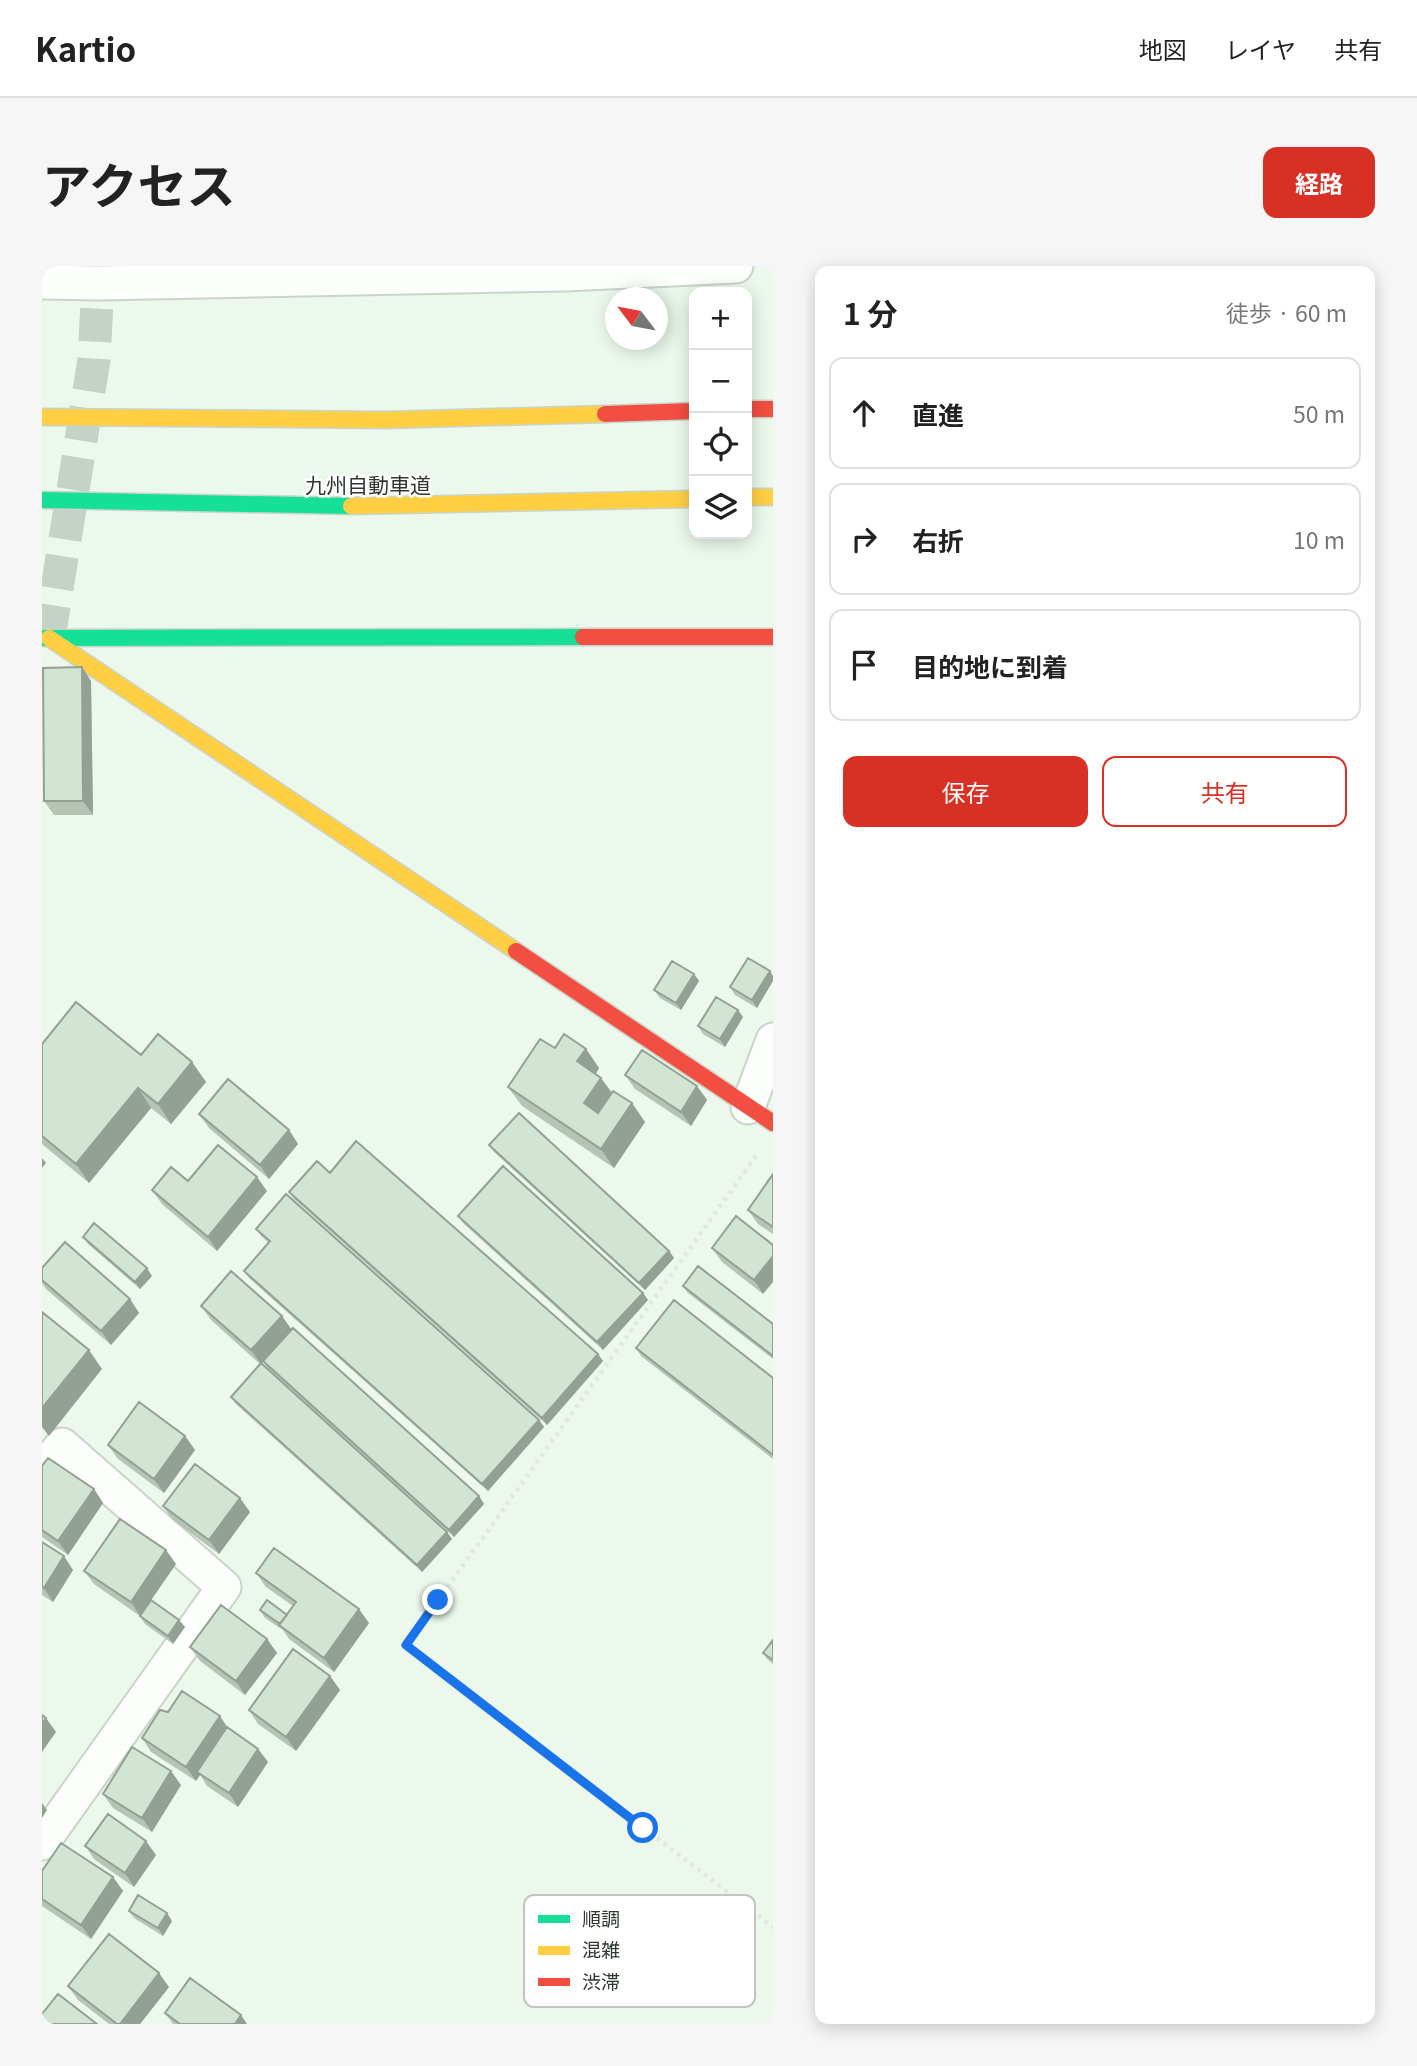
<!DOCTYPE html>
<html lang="ja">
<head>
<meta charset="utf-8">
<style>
	:root { --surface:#fff; --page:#f6f6f6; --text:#222; --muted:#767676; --line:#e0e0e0; --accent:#d93025 }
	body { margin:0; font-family:Georgia,"Noto Sans JP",serif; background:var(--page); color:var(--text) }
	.controls { position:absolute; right:21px; top:21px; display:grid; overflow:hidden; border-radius:14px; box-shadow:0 4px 18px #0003 }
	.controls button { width:63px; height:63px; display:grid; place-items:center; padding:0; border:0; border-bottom:2px solid var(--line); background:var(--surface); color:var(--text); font:35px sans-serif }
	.compass { position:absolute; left:563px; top:21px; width:63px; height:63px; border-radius:50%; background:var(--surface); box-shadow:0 4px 18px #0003; rotate:302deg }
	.stop { position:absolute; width:21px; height:21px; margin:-16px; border:5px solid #1a73e8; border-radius:50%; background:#fff }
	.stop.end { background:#1a73e8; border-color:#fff; box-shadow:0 2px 7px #0008 }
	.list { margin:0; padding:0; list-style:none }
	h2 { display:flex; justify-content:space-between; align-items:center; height:91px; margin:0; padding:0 28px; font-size:30px }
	h2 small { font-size:23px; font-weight:400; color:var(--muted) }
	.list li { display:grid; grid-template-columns:46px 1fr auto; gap:21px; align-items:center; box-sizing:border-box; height:112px; margin:0 14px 14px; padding:0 14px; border:2px solid var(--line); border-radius:14px }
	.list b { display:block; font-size:26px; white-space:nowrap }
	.list em { font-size:23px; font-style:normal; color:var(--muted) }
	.actions { display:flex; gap:14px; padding:21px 28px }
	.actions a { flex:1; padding:16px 0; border:2px solid var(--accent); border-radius:14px; text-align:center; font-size:24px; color:var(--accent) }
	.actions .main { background:var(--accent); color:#fff }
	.icon { flex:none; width:38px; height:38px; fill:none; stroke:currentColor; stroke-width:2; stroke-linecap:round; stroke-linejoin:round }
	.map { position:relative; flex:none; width:731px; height:1758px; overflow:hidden; border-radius:14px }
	header { display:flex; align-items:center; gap:42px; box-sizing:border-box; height:98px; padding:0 35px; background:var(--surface); border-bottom:2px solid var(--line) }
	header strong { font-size:33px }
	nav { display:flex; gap:38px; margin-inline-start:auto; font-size:24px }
	.intro { display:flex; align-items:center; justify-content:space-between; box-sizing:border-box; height:168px; padding:0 42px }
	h1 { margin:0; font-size:49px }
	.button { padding:18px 32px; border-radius:14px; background:var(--accent); color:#fff; font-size:24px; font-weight:700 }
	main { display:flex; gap:42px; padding:0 42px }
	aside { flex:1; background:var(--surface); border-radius:14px; box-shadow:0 4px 18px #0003 }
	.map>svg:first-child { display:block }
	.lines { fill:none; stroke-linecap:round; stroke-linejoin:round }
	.street-tunnel { stroke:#c5d2c6; stroke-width:33; stroke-dasharray:33 17; stroke-linecap:butt }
	.street-casing { stroke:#cad4ca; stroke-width:37 }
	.fast-casing { stroke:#cad4ca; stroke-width:19 }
	.slow-casing { stroke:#cad4ca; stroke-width:19 }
	.jam-casing { stroke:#cad4ca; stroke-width:19 }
	.path { stroke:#e2e7e2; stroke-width:4.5; stroke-dasharray:3.5 5; stroke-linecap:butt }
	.street { stroke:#fcfefc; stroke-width:33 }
	.fast { stroke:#16e098; stroke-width:16 }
	.slow { stroke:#ffcf43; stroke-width:16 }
	.jam { stroke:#f24e42; stroke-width:16 }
	.wall { fill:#b5c4b5 }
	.shaded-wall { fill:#93a094 }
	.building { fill:#d2e4d3; stroke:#93a094; stroke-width:2 }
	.route { stroke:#1a73e8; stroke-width:9 }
	.labels { text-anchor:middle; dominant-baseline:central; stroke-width:5; stroke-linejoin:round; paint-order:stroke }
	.street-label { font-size:21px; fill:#2f3930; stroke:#fff }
	.key { fill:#fff; stroke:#c1c4c1; stroke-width:2 }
	.key-label { font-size:19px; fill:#2f3930 }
</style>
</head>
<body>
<header>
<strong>Kartio</strong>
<nav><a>地図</a><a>レイヤ</a><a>共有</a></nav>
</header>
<div class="intro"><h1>アクセス</h1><a class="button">経路</a></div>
<main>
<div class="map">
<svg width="731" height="1758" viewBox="0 0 731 1758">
	<rect width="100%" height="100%" fill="#ebf8eb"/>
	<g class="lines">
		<path class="street-tunnel" d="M7,372L52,94L56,17"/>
		<g class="street-casing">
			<path id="street" d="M0,16L56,17L524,8L694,0
				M706,841L731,774
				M0,1205L20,1179L182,1321L0,1577"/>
		</g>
		<g class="fast-casing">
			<path id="fast" d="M0,234L309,240
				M2,372L541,371"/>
		</g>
		<g class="slow-casing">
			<path id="slow" d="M0,151L345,154L563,148
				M705,231H731
				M309,240L652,233
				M7,372L474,685"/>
		</g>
		<g class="jam-casing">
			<path id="jam" d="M705,143H731
				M563,148L652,145
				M541,371H731
				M474,685L731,857"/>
		</g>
		<path class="path" d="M714,890L364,1379L731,1661"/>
		<use href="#street" class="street"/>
		<use href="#fast" class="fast"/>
		<use href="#slow" class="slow"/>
		<use href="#jam" class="jam"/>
	</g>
	<path class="wall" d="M40,401L49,415L51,549H12L2,535Z
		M652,708L657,715L639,744L618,732L612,724Z
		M731,710L715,742L693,729L688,721Z
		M701,751L683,781L661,768L656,760Z
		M0,778L150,796L164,816L129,858L109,842L47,917L0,878Z
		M513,782L544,783L557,802L554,808L570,827L603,856L572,902L480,840L466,821Z
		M583,809L655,820L665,834L649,860L593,823Z
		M157,848L247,864L256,878L227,913L167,862Z
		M447,879L627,985L632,992L603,1024L452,886Z
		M288,907L556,1088L561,1095L505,1159L252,933L247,926Z
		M731,908V968L716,958L706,944Z
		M146,915L225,925L175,985L120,938L110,924Z
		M416,950L601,1027L606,1034L561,1084L421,957Z
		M214,963L497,1154L502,1161L446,1225L207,1012L202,1005L227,977L219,970Z
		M41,971L110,1010L98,1023L46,978Z
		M731,979L721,1028L680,996L670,982Z
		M0,1002L88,1033L97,1047L69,1079L4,1023L0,1017Z
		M641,1020L731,1058V1093L646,1027Z
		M159,1040L249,1064L437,1230L442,1238L412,1271L226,1102L221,1096L220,1097L405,1266L410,1273L380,1306L194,1138L189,1131L218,1098L169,1054Z
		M594,1082L731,1112V1193L599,1090Z
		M143,1170L153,1184L122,1227L76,1193L66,1179Z
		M0,1200L52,1223L61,1237L26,1289L0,1271Z
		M121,1240L208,1246L177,1288L131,1254Z
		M0,1276L31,1304L11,1336L0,1329Z
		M134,1298L105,1340L143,1361L131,1378L103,1358L98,1350L52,1318L42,1305Z
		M214,1307L327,1357L292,1406L247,1373L241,1364L223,1352L218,1344L245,1349L251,1340L224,1321Z
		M225,1373L235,1387L203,1429L158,1395L148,1381Z
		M731,1374V1398L726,1394L721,1387Z
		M288,1410L298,1424L254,1485L216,1458L207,1444Z
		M186,1462L216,1483L226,1496L196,1541L165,1520L158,1509L154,1515L109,1486L100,1472Z
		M139,1519L110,1566L71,1542L61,1528Z
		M43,1580L114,1589L92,1621L53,1594Z
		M0,1605L71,1611L81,1625L49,1673L0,1640Z
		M87,1645L130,1655L121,1670L92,1652Z
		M26,1720L127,1721L98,1758H67L36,1734Z
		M123,1747L205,1758H131Z"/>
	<path class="shaded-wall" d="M40,401L49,415L51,549L41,535Z
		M728,705L731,710V715L715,742L710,734Z
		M652,708L657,715L639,744L634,737Z
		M696,744L701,751L683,781L678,773Z
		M544,783L557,802L549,815L535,795Z
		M150,796L164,816L129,858L116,838Z
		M559,812L573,831L555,857L542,837Z
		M655,820L665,834L649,860L639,846Z
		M96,822L109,842L47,917L34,898Z
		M590,837L603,856L572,902L559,883Z
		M247,864L256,878L227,913L218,899Z
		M0,892L4,897L0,902Z
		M215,911L225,925L175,985L166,971Z
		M627,985L632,992L603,1024L597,1017Z
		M731,990V1016L721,1028L712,1014Z
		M105,1002L110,1010L98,1023L93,1016Z
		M601,1027L606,1034L561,1084L555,1076Z
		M88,1033L97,1047L69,1079L59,1065Z
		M240,1050L250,1064L219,1098L209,1084Z
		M47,1084L60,1103L7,1170L0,1161V1142Z
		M556,1088L561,1095L505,1159L500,1152Z
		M497,1154L502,1161L446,1225L440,1218Z
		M143,1170L153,1184L122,1227L112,1213Z
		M52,1223L61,1237L26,1289L16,1275Z
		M437,1230L442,1238L412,1271L407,1264Z
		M198,1232L208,1246L177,1288L167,1274Z
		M405,1266L410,1273L380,1306L375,1299Z
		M124,1284L134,1298L98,1350L89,1336Z
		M22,1290L31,1304L11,1336L2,1322Z
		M317,1343L327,1357L292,1406L282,1392Z
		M137,1354L143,1361L131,1378L126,1370Z
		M225,1373L235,1387L203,1429L194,1415Z
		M288,1410L298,1424L254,1485L244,1471Z
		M178,1450L187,1464L155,1506L158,1509L154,1515L144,1501Z
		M4,1452L14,1466L0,1486V1458Z
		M216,1483L226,1496L196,1541L187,1527Z
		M129,1505L139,1519L110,1566L100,1552Z
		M0,1537L5,1544L0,1552Z
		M104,1575L114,1589L92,1621L83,1607Z
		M71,1611L81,1625L49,1673L39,1659Z
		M125,1647L130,1655L121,1670L116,1662Z
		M117,1707L127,1721L98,1758H78Z
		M199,1749L205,1758H193Z"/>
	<path class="building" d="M40,401L41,535H2L1,402Z
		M706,692L728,705L710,734L688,721Z
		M630,695L652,708L634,737L612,724Z
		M674,731L696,744L678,773L656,760Z
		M34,736L99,789L116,768L150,796L116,838L96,822L34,898L0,870V778Z
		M522,768L544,783L535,795L559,812L542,837L556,847L571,825L590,837L559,883L466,821L498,773L513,782Z
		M600,784L655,820L639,846L583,809Z
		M186,813L247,864L218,899L157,848Z
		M477,847L627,985L597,1017L447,879Z
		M314,875L556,1088L500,1152L247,926L275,895L288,907Z
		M176,879L215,911L166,971L110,924L129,901L146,915Z
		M461,900L601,1027L555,1076L416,950Z
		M731,908V961L706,944Z
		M244,928L497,1154L440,1218L202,1005L228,975L214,963Z
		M694,950L731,979V990L712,1014L670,982Z
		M52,957L105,1002L93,1016L41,971Z
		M23,976L88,1033L59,1065L0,1014V1002Z
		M656,1000L731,1058V1090L641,1020Z
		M189,1005L240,1050L209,1084L159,1040Z
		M632,1034L731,1112V1189L594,1082Z
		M0,1046L47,1084L0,1142Z
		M251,1062L437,1230L407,1264L221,1095Z
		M219,1097L405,1266L375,1299L189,1131Z
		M97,1136L143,1170L112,1213L66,1179Z
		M6,1192L52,1223L16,1275L0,1264V1200Z
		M153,1198L198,1232L167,1274L121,1240Z
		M78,1253L124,1284L89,1336L42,1305Z
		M0,1276L22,1290L2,1322L0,1321Z
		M232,1282L317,1343L282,1392L237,1359L254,1336L214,1307Z
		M109,1334L137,1354L126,1370L98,1350Z
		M225,1334L245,1349L238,1358L218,1344Z
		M179,1339L225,1373L194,1415L148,1381Z
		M731,1374V1394L721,1387Z
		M251,1383L288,1410L244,1471L207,1444Z
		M140,1425L178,1450L144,1501L100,1472L118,1444L126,1446Z
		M0,1449L4,1452L0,1458Z
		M185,1461L216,1483L187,1527L155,1506Z
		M90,1481L129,1505L100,1552L61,1528Z
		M66,1548L104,1575L83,1607L43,1580Z
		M19,1577L71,1611L39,1659L0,1633V1605Z
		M96,1629L125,1647L116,1662L87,1645Z
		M67,1668L117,1707L78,1758H75L26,1720Z
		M148,1712L199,1749L193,1758H138L123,1747Z
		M16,1728L55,1758H0V1748Z"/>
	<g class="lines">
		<path class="route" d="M396,1334L364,1379L601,1562"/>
	</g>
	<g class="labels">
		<g class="street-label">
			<text x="326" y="218">九州自動車道</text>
		</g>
	</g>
	<rect x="482" y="1629" width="231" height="112" rx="10" class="key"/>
	<rect x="496" y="1649" width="32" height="8" fill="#16e098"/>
	<rect x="496" y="1680" width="32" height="9" fill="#ffcf43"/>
	<rect x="496" y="1712" width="32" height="8" fill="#f24e42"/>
	<g class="key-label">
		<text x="540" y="1660">順調</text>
		<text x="540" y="1691">混雑</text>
		<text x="540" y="1723">渋滞</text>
	</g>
</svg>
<div class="controls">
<button>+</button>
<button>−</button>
<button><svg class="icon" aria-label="locate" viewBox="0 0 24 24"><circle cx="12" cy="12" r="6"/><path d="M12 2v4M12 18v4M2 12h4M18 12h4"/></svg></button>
<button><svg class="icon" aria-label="layers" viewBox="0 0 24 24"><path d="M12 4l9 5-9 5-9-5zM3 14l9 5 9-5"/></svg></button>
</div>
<svg class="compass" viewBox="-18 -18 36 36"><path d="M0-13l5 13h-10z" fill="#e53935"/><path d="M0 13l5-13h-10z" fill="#767676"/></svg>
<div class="stop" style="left:601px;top:1562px"></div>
<div class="stop end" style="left:396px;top:1334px"></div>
</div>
<aside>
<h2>1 分<small>徒歩 · 60 m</small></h2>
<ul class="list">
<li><svg class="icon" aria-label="ahead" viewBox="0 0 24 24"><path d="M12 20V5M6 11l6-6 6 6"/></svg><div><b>直進</b></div><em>50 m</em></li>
<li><svg class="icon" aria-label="right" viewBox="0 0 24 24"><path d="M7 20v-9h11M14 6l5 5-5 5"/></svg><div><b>右折</b></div><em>10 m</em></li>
<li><svg class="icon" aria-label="arrive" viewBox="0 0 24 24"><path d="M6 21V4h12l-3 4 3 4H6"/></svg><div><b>目的地に到着</b></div></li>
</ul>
<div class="actions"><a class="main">保存</a><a>共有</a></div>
</aside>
</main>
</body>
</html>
